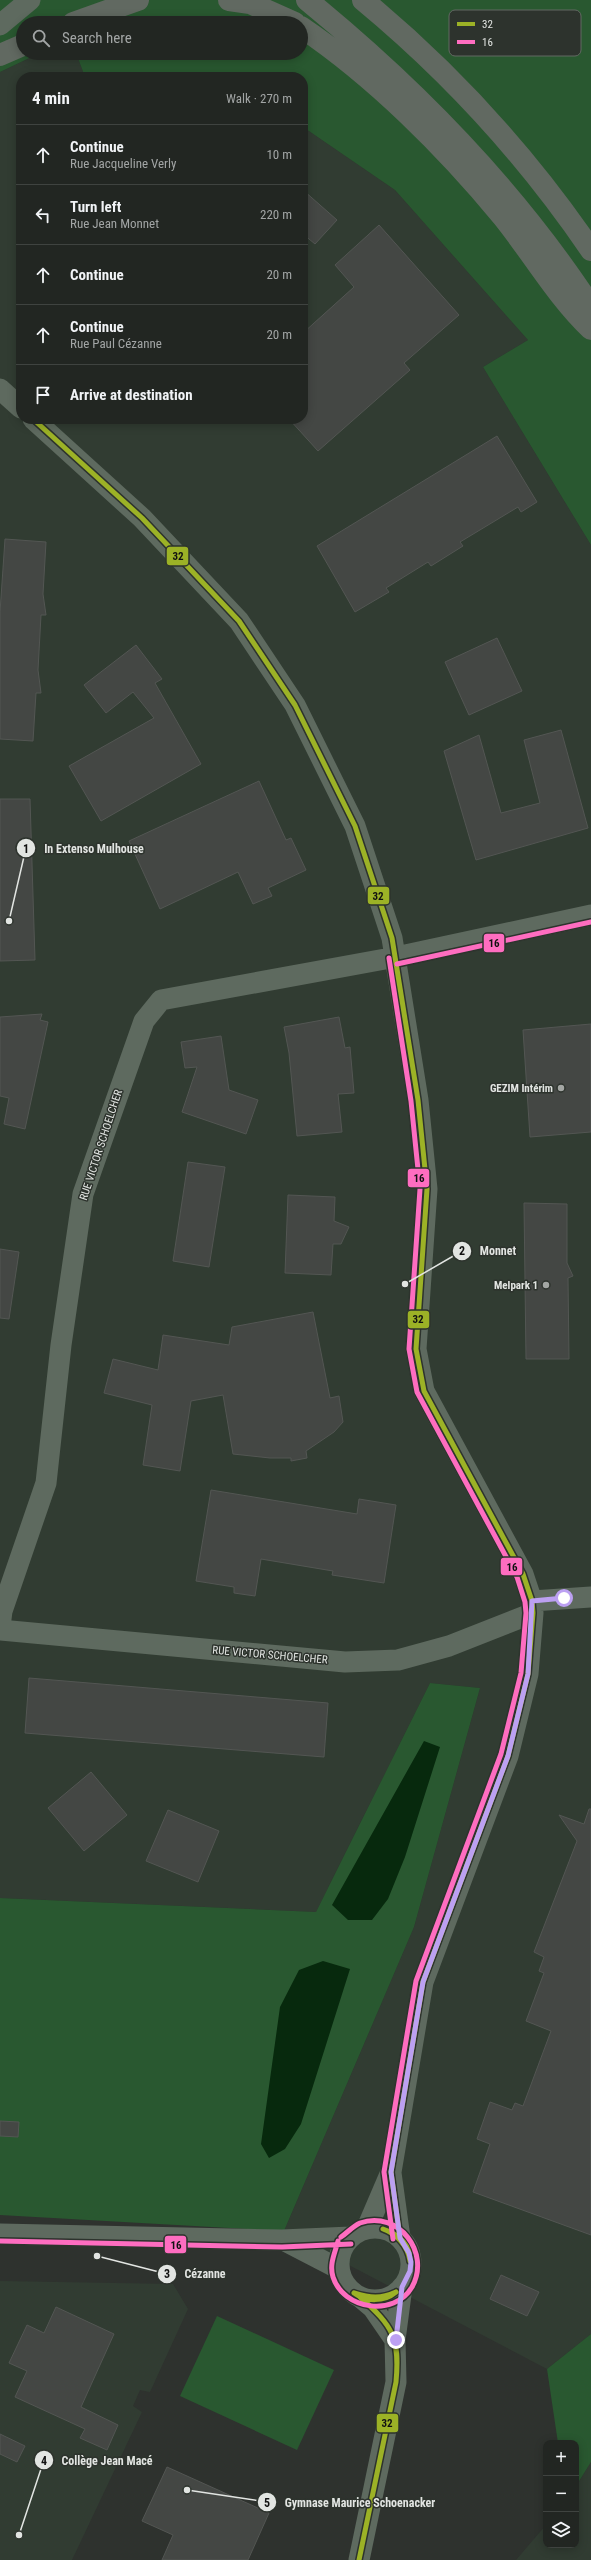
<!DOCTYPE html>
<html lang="en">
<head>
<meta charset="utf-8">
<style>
	:root { --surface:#222622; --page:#2e322f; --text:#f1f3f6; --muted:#a2a5a5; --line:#3f4340 }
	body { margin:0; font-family:"Roboto Condensed",sans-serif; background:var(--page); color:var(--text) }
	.controls { position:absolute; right:12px; bottom:12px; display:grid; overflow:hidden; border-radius:8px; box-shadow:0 2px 10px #0003 }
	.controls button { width:36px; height:36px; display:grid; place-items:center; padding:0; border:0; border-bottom:1px solid var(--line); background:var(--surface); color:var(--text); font:20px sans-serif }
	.stop { position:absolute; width:12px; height:12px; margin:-9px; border:3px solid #bca0f2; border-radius:50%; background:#fff }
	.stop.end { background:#bca0f2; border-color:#fff; box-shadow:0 1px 4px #0008 }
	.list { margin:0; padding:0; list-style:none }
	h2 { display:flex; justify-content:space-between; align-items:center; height:52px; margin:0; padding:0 16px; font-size:17px }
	h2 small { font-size:13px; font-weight:400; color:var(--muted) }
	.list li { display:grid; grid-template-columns:26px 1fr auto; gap:12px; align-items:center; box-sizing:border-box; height:60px; padding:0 16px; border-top:1px solid var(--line) }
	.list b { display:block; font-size:15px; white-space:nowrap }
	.list p { margin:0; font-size:13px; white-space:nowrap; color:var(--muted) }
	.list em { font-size:13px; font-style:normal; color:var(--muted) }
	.icon { flex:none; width:22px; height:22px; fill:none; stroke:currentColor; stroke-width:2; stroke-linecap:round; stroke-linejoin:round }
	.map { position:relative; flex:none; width:591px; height:2560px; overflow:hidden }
	.search { position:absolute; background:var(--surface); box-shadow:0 2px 10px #0003; left:16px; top:16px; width:292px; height:44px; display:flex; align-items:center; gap:10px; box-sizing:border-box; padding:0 14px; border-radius:22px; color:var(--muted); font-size:15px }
	.panel { position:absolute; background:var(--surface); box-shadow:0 2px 10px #0003; left:16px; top:72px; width:292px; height:352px; border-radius:16px }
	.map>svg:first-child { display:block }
	.built { fill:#313c32 }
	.green { fill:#295830 }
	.water { fill:#07290d }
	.building { fill:#444744; stroke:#535653 }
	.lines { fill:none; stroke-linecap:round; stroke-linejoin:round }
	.minor { stroke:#5e6a5f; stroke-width:21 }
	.highway { stroke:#616961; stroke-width:22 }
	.bus-1-casing { stroke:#2d332d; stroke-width:8 }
	.bus-2-casing { stroke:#2d332d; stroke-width:8 }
	.bus-1 { stroke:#9cb226; stroke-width:5 }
	.bus-2 { stroke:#fe6dc0; stroke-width:5 }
	.route { stroke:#bca0f2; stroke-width:5 }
	.poi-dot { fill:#a3a6a3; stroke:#2d332d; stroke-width:1.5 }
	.labels { text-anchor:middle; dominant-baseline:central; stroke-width:3; stroke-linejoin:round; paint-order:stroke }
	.poi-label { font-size:11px; font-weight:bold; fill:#e2e5e2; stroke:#2d332d; text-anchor:end }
	.street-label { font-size:11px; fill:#e2e5e2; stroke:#2d332d }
	.key { fill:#2d332d; stroke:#636863; stroke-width:1 }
	.key-label { font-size:11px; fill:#e2e5e2 }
	.leader { fill:none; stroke:#e2e5e2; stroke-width:1.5 }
	.callout-dot { fill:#e2e5e2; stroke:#2d332d; stroke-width:1.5 }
	.mark-label { font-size:12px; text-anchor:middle; font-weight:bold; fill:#111 }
	.callout-label { font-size:12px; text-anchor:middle; font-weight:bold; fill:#e2e5e2; stroke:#2d332d; stroke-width:3; stroke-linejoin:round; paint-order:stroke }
	.line-badge { stroke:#2d332d; stroke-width:1.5 }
	.pale-badge-label { font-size:11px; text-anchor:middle; font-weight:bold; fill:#111 }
</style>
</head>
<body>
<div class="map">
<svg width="591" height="2560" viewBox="0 0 591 2560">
	<rect width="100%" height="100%" fill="#2e322e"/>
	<path class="built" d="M40,53H76L85,77H21V419H303V127L395,190L528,340L483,367L591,545V2334L547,2369L284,2231L414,1927L480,1688L430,1683L316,1912L0,1898V72Z
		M0,2281L173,2284L188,2309L150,2392L140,2390L133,2406L142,2412L72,2560H0Z
		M591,2462V2560H516L546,2525V2545H576V2486Z"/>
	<path class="green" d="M0,0H591V545L483,367L528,340L395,190L303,127V77H85L76,53H301V23H23V53H40L0,72Z
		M430,1683L480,1688L414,1927L284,2231L0,2215V1898L316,1912Z
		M217,2316L334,2370L297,2450L180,2396Z
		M591,2334V2462L576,2486V2443H558L547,2369Z"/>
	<path class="water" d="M424,1741L440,1747L405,1857L388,1899L372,1920H348L332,1905Z
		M323,1961L350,1969L301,2124L285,2149L269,2158L261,2144L280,2007L299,1970Z"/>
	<path class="building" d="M303,190L337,220L315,244L303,234Z
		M379,225L459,315L404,363L410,370L318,451L289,419H303V333L354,287L335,265Z
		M497,436L537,502L521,512L518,507L460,542L463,546L431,566L428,562L386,588L389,592L355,612L317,546Z
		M5,539L46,542L43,594L46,615H41L38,670L41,693H36L33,741L0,739V612Z
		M497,638L522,691L469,715L445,662Z
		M136,645L162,679L155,683L201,764L101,821L69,766L154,718L133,692L106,713L84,685Z
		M561,730L588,828L476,860L444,751L479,735L501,813L540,803L524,740Z
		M259,781L286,840L291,838L306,870L268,888L272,896L253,904L238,872L160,909L129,841Z
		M0,799H30L35,960L0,961Z
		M42,1014L40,1020L48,1022L25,1129L4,1124L9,1098L0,1096V1017Z
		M339,1017L345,1048L350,1047L354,1093L338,1094L342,1132L297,1136L289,1053L284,1027Z
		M591,1024V1132L530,1137L523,1030Z
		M221,1036L229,1090L258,1100L246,1134L182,1112L197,1067L185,1068L181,1042Z
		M188,1162L225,1167L209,1267L173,1261Z
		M288,1195L335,1197L334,1221L349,1227L341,1244H333L331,1275L285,1273Z
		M524,1203L567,1204V1263L573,1276L568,1278L569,1359H526Z
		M0,1249L19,1252L9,1319L0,1318Z
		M313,1312L330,1398L339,1396L343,1422L334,1432L306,1451L307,1458L291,1461V1458H270L233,1454L223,1395L191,1401L180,1471L143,1465L152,1405L104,1393L113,1359L158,1370L163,1335L229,1345L232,1327Z
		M211,1490L357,1514L359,1499L396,1505L384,1583L332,1575L333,1571L261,1559L255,1596L234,1593V1587L196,1581Z
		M29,1678L328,1703L324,1757L25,1733Z
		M91,1772L127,1815L84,1851L48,1808Z
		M589,1809H591V2235L473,2192L490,2144L477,2139L490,2102L512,2110L515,2103L523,2106L551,2031L526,2021L544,1973L539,1971L544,1957L534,1952L577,1841L559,1815L584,1824Z
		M168,1810L219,1831L198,1882L146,1861Z
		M0,2121L19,2122L18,2137L0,2136Z
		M501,2275L539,2292L527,2316L490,2299Z
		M56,2307L114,2334L81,2407L118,2425L107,2450L80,2438L85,2429L15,2397L27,2371L9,2363L27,2325L44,2333Z
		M0,2434L25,2446L17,2462L0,2454Z
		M167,2467L269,2513L248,2560H162L173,2535L142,2521Z"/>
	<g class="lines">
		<path class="minor" d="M0,25L30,0
			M0,389L21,408
			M33,419L142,518L239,621L295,705L355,826L392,938L418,1100L427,1189L416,1349L424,1391L523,1574L532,1601L533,1613L528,1674L508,1756L423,1982L391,2172L367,2228
			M532,1601L591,1597
			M0,1627L2,1611L46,1483L61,1345L83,1194L144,1021L161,1000L396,957L591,915
			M0,1630L345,1662L398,1660L449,1646L533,1613
			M391,2173L400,2238
			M339 2264a36 36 0 1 1 72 0a36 36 0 1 1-72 0Z
			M0,2234L282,2240L351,2237
			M283,2240L339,2269
			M360,2297L373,2308L395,2340
			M359,2560L396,2382L395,2340L402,2287"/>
		<path class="highway" d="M229,0L250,3L295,23
			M307,0C416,89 514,189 591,307
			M363,0C450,72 527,156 591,250
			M73,23L138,0
			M301,27C375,77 446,148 503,217C532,253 558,298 591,329
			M0,55L23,45"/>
		<g class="bus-1-casing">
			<path id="bus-1" d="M33,419L142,518L239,621L295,705L355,826L392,938L418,1100L427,1189L416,1349L424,1391L523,1574L532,1601L533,1613L528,1674L508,1756L423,1982L391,2172L400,2238
				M383,2229C398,2234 410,2244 410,2261
				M383,2229C397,2234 408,2246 410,2261
				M354,2293C370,2298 381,2299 396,2292
				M354,2293C366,2302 384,2302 396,2292
				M359,2560L396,2382C400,2338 393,2326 360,2297"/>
		</g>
		<g class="bus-2-casing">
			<path id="bus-2" d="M389,958L411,1101L420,1189L409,1349L417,1392L517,1577L525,1602L526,1613L521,1673L501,1754L416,1981L384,2172L393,2239
				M397,964L591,922
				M0,2241L282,2247L351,2244
				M338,2241C335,2253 329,2264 333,2277C343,2309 394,2318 412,2287C431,2253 399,2210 360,2223C353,2226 347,2233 341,2237"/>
		</g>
		<use href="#bus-1" class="bus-1"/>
		<use href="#bus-2" class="bus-2"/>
	</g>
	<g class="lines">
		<path class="route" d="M396,2340L402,2287L410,2271L411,2262L409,2253L400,2238L391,2172L423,1982L508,1756L528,1674L532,1601L564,1598"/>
	</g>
	<g class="poi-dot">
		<circle cx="561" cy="1088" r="4"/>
		<circle cx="546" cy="1285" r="4"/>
	</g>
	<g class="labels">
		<g class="poi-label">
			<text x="553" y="1088">GEZIM Intérim</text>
			<text x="538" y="1285">Melpark 1</text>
		</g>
		<g class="street-label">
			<text transform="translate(101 1145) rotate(-72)">RUE VICTOR SCHOELCHER</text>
			<text transform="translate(270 1655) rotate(5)">RUE VICTOR SCHOELCHER</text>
		</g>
	</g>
	<rect x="449" y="10" width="132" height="46" rx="6" class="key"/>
	<rect x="457" y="22" width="18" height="4" fill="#9cb226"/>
	<rect x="457" y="40" width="18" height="4" fill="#fe6dc0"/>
	<g class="key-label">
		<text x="482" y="28">32</text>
		<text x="482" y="46">16</text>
	</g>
	<path class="leader" d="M9 921L26 848M405 1284L462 1251M97 2256L167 2274M19 2535L44 2460M187 2490L267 2502"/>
	<g class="callout-dot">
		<circle cx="9" cy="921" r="4"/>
		<circle cx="405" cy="1284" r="4"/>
		<circle cx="97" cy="2256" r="4"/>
		<circle cx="19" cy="2535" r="4"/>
		<circle cx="187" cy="2490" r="4"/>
		<circle cx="26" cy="848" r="10"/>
		<circle cx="462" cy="1251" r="10"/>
		<circle cx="167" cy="2274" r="10"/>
		<circle cx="44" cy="2460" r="10"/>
		<circle cx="267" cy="2502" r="10"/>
	</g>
	<g class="mark-label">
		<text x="26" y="853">1</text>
		<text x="462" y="1255">2</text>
		<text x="167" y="2278">3</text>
		<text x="44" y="2465">4</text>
		<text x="267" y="2507">5</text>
	</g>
	<g class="callout-label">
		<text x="94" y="853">In Extenso Mulhouse</text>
		<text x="498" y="1255">Monnet</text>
		<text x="205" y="2278">Cézanne</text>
		<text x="107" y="2465">Collège Jean Macé</text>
		<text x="360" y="2507">Gymnase Maurice Schoenacker</text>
	</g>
	<g class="line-badge">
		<rect x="166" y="546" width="23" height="20" rx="4" fill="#9cb226"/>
		<rect x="367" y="886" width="23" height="19" rx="4" fill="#9cb226"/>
		<rect x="483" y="933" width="22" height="20" rx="4" fill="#fe6dc0"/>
		<rect x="407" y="1168" width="23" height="20" rx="4" fill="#fe6dc0"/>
		<rect x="407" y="1310" width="23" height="19" rx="4" fill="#9cb226"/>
		<rect x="500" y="1557" width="23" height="19" rx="4" fill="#fe6dc0"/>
		<rect x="164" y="2235" width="23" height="19" rx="4" fill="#fe6dc0"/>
		<rect x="376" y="2413" width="23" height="20" rx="4" fill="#9cb226"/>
	</g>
	<g class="pale-badge-label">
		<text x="178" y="560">32</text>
		<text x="378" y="900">32</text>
		<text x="494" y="947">16</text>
		<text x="419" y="1182">16</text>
		<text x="418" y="1323">32</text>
		<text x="512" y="1571">16</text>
		<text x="176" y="2249">16</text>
		<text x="387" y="2427">32</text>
	</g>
</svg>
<div class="controls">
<button>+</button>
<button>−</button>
<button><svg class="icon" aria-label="layers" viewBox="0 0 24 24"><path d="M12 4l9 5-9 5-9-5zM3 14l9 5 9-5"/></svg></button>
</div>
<div class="stop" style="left:564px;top:1598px"></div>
<div class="stop end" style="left:396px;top:2340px"></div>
<div class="search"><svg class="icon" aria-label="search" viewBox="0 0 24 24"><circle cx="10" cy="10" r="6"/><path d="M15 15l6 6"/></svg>Search here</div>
<section class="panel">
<h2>4 min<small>Walk · 270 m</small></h2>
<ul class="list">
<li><svg class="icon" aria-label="ahead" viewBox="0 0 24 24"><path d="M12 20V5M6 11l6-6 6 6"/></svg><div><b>Continue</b><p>Rue Jacqueline Verly</p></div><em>10 m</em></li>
<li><svg class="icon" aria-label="left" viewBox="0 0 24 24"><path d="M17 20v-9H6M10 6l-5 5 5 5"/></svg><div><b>Turn left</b><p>Rue Jean Monnet</p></div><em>220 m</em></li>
<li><svg class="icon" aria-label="ahead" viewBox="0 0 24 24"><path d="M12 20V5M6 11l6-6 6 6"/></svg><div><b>Continue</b></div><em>20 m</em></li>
<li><svg class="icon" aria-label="ahead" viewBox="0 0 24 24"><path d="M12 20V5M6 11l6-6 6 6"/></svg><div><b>Continue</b><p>Rue Paul Cézanne</p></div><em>20 m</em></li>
<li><svg class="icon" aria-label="arrive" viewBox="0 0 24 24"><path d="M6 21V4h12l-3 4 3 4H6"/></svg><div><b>Arrive at destination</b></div></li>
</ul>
</section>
</div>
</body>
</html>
